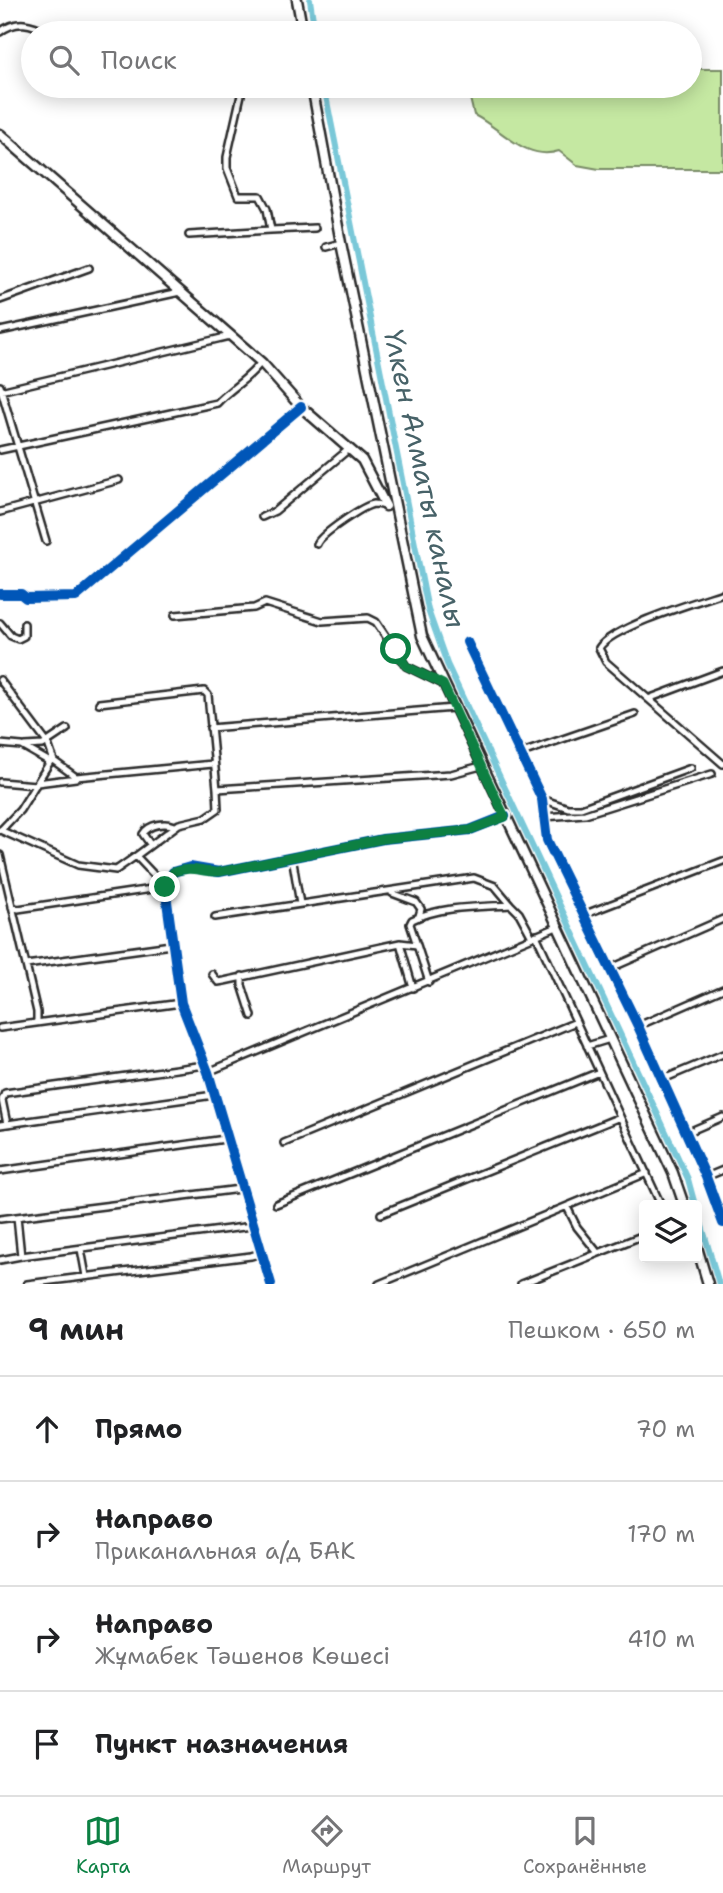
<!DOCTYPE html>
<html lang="ru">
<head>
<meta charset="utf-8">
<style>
	:root { --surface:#fff; --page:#f2f2f2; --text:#202124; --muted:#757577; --line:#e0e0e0; --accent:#0b8043 }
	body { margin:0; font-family:"Shantell Sans",sans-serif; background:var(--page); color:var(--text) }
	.controls { position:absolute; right:21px; bottom:21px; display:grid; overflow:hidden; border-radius:7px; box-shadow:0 4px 18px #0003 }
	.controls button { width:63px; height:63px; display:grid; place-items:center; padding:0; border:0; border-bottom:2px solid var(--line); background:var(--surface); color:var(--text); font:35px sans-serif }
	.stop { position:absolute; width:21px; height:21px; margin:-16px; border:5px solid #0b8043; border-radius:50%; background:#fff }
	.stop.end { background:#0b8043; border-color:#fff; box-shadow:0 2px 7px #0008 }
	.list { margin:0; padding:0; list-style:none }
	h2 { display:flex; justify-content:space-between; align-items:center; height:91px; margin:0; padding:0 28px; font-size:30px }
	h2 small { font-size:23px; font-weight:400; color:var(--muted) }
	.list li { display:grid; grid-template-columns:46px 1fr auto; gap:21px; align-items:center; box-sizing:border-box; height:105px; padding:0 28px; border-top:2px solid var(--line) }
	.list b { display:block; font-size:26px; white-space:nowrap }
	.list p { margin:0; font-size:23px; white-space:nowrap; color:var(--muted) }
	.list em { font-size:23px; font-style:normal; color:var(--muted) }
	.icon { flex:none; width:38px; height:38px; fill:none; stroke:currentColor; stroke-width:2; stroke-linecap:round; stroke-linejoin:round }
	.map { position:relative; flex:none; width:723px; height:1284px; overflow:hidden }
	.search { position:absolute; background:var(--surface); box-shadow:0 4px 18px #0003; left:21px; right:21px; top:21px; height:77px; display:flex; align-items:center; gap:18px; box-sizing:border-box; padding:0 24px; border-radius:38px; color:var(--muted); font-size:26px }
	.sheet { height:511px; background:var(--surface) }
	nav { display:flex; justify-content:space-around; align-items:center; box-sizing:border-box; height:98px; border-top:2px solid var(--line); background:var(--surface); font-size:19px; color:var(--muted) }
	nav a { display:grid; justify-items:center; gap:4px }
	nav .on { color:var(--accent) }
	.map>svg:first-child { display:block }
	.green { fill:#c5e8a2; stroke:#788a66; stroke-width:2 }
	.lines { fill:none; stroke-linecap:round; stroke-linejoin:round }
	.canal { stroke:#7ac8d8; stroke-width:6 }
	.street-casing { stroke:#2b2b2b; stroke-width:10 }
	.secondary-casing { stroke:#2b2b2b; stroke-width:13 }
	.street { stroke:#fff; stroke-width:5 }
	.secondary { stroke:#fff; stroke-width:8 }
	.cycleway-casing { stroke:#fff; stroke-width:15 }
	.cycleway { stroke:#0057b8; stroke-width:10 }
	.route { stroke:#0b8043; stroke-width:9 }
	.labels { text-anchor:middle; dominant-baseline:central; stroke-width:7; stroke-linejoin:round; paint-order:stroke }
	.water-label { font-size:28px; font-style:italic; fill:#476268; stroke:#fff }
</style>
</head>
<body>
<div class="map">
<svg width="723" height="1284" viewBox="0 0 723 1284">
	<rect width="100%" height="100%" fill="#fff"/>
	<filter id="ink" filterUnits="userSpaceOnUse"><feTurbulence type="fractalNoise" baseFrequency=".0143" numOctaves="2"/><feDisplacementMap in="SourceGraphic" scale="14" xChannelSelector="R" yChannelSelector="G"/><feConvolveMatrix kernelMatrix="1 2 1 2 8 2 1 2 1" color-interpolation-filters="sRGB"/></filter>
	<g filter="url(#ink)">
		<path class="green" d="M690,69H723V169H599L577,165L559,151C526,162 502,129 474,115L467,86H690Z"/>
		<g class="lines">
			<path class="canal" d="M310,0L315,33
				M324,86L428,610L447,664L688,1179L695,1205
				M697,1209L719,1284"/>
			<g class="street-casing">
				<path id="street" d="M0,32C17,19 31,23 49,33
					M271,230L315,228
					M189,235L271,230L267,209L260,196H238L227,168V157L243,86
					M326,247L341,243
					M0,300L89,268
					M0,331L180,292
					M0,386L46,541
					M0,391L230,336
					M0,450L217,403C232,387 249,379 261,362
					M0,512L119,480
					M262,517L275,511L349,449
					M317,544C320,535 364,505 374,504C378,504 381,505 385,506
					M723,593C696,602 612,627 599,648L606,662L723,764
					M0,594H21L26,598L76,597L301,407
					M175,615L254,608L265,603L322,621L368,618L376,622L406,666L443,684
					M0,623L11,636L18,639L24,636V624
					M467,642L542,799L547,840L638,1026L706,1177L723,1223
					M0,680L48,744L54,761L76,777L213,764
					M648,699L723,671
					M99,703L204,691L208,695L217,789L451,774L481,766
					M210,728L454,708
					M0,744L22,746L50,762
					M25,746L43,745L67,729
					M522,753L635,714
					M0,782L36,785
					M37,783L76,778
					M542,799L568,808H581L691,768
					M544,817L585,814L712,774
					M0,830L78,865L116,870L136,856L154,875
					M1,830L20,810L53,757
					M150,844L143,834C149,824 165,822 175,826
					M0,855L37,1012V1023
					M136,856L179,824L205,818L218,809L217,789
					M292,856L300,904
					M392,893L416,902L421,909L419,916
					M12,907L18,909L165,887
					M583,915L723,861
					M215,917L474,878L495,886L511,905
					M536,935L661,1205
					M400,943L413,988
					M417,945L410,924L412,920C441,906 479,907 511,905L519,913L532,937
					M26,965L171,945
					M609,969L723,919
					M212,974L218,982L224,981L400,943L417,945L429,982
					M242,976V985L252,1016
					M638,1026L723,989
					M0,1028L181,1003
					M587,1046L610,1039
					M208,1072L557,927
					M661,1080L723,1054
					M7,1124L2,1100L5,1093L205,1065
					M0,1125L214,1095
					M686,1133L723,1117
					M284,1143L576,1022
					M0,1171L225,1139
					M706,1177L723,1170
					M276,1204L599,1072
					M567,1207L577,1227L598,1253
					M381,1214L620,1117
					M17,1217L21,1256L252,1226
					M0,1219L240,1189
					M81,1249L86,1276
					M0,1260L21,1256
					M27,1284L251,1256L261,1253
					M271,1284L208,1072L181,1003L165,887L173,872L190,867L219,872L383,839L470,830L505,816
					M379,1284L647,1173
					M521,1284L644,1235"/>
			</g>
			<g class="secondary-casing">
				<path id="secondary" d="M297,0L303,33
					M312,86L341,243L422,636L673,1173L684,1205
					M0,134L262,363L301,407L362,460L386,506
					M697,1247L708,1284"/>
			</g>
			<use href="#street" class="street"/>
			<use href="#secondary" class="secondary"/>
			<g class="cycleway-casing">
				<path id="cycleway" d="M0,594H21L26,598L76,597L301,407
					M467,642L542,799L547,840L638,1026L706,1177L723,1223
					M271,1284L208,1072L181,1003L165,887L173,872L190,867L219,872L383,839L470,830L505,816"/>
			</g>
			<use href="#cycleway" class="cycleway"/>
		</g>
	</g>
	<g class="lines" filter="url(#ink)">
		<path class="route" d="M165,887L173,872C193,866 199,872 219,872L383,839L470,830L505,817L443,684L406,666L396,649"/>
	</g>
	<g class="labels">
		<g class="water-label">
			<text transform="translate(425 478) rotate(78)">Үлкен Алматы каналы</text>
		</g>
	</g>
</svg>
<div class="controls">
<button><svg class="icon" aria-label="layers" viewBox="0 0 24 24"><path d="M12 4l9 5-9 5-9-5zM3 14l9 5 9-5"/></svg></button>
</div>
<div class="stop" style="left:396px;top:649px"></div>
<div class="stop end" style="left:165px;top:887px"></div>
<div class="search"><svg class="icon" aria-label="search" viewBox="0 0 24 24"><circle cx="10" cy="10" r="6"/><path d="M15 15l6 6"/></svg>Поиск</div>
</div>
<section class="sheet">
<h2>9 мин<small>Пешком · 650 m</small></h2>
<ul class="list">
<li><svg class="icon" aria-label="ahead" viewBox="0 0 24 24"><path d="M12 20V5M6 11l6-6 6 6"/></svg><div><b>Прямо</b></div><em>70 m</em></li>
<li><svg class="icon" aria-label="right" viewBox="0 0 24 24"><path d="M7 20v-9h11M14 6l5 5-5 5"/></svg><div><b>Направо</b><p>Приканальная а/д БАК</p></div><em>170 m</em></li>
<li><svg class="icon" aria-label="right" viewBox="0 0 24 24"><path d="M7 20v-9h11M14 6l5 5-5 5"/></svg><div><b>Направо</b><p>Жұмабек Тәшенов Көшесі</p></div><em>410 m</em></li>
<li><svg class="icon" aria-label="arrive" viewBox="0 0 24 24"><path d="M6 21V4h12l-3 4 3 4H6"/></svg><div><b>Пункт назначения</b></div></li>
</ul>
</section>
<nav>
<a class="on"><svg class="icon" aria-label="map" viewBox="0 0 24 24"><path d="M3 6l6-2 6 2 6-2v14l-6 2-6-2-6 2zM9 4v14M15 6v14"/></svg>Карта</a>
<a><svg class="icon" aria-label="directions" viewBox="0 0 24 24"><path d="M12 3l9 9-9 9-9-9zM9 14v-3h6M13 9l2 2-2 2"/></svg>Маршрут</a>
<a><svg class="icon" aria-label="saved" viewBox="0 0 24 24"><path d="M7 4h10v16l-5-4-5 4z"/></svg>Сохранённые</a>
</nav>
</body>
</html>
